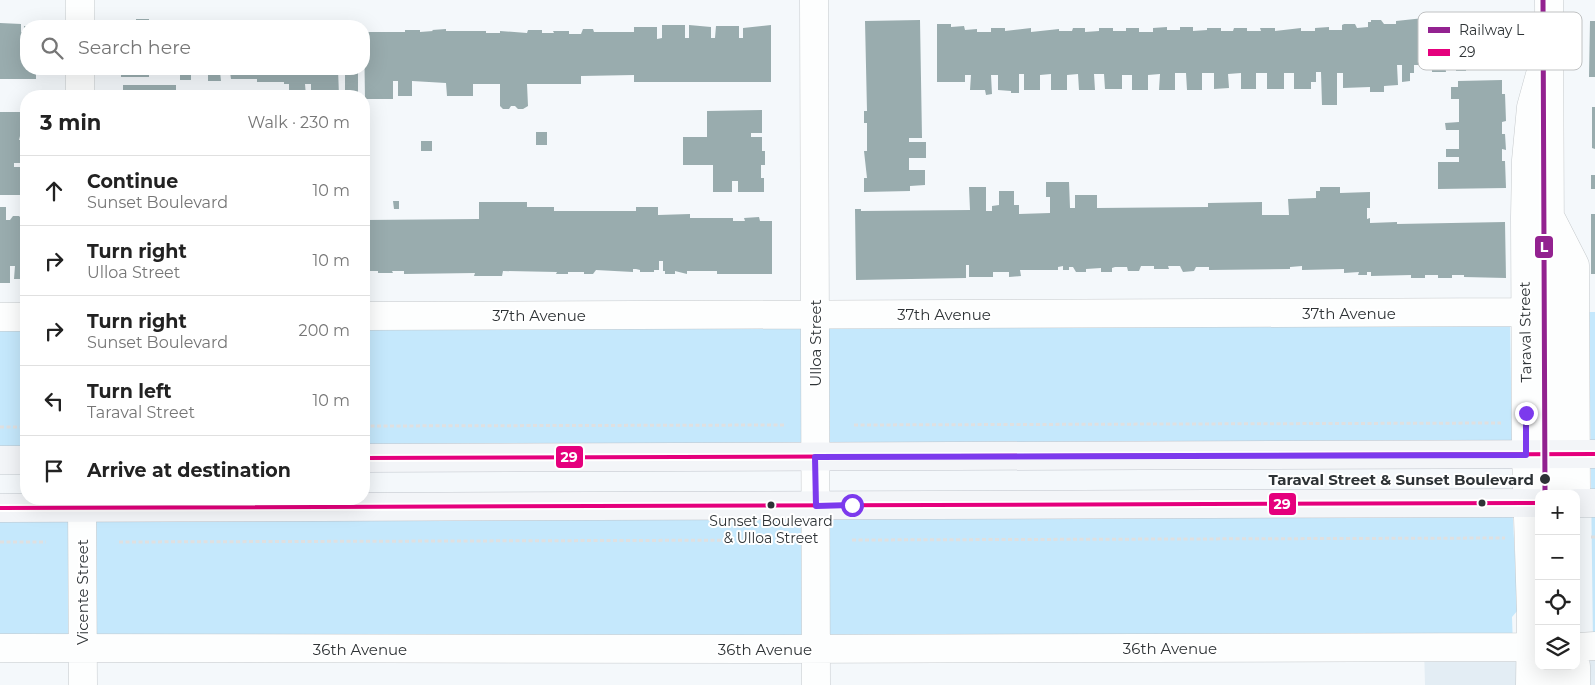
<!DOCTYPE html>
<html lang="en">
<head>
<meta charset="utf-8">
<style>
	:root { --surface:#fff; --page:#f6f6f6; --text:#222; --muted:#767676; --line:#e0e0e0 }
	body { margin:0; font-family:Montserrat,sans-serif; background:var(--page); color:var(--text) }
	.controls { position:absolute; right:15px; bottom:15px; display:grid; overflow:hidden; border-radius:10px; box-shadow:0 5px 20px #0002 }
	.controls button { width:45px; height:45px; display:grid; place-items:center; padding:0; border:0; border-bottom:1px solid var(--line); background:var(--surface); color:var(--text); font:25px sans-serif }
	.stop { position:absolute; width:15px; height:15px; margin:-11px; border:4px solid #7c3aed; border-radius:50%; background:#fff }
	.stop.end { background:#7c3aed; border-color:#fff; box-shadow:0 1px 5px #0008 }
	.list { margin:0; padding:0; list-style:none }
	h2 { display:flex; justify-content:space-between; align-items:center; height:65px; margin:0; padding:0 20px; font-size:21px }
	h2 small { font-size:16px; font-weight:400; color:var(--muted) }
	.list li { display:grid; grid-template-columns:32px 1fr auto; gap:15px; align-items:center; box-sizing:border-box; height:70px; padding:0 20px; border-top:1px solid var(--line) }
	.list b { display:block; font-size:19px; white-space:nowrap }
	.list p { margin:0; font-size:16px; white-space:nowrap; color:var(--muted) }
	.list em { font-size:16px; font-style:normal; color:var(--muted) }
	.icon { flex:none; width:28px; height:28px; fill:none; stroke:currentColor; stroke-width:2; stroke-linecap:round; stroke-linejoin:round }
	.map { position:relative; flex:none; width:1595px; height:685px; overflow:hidden }
	.search { position:absolute; background:var(--surface); box-shadow:0 5px 20px #0002; left:20px; top:20px; width:350px; height:55px; display:flex; align-items:center; gap:12px; box-sizing:border-box; padding:0 18px; border-radius:20px; color:var(--muted); font-size:19px }
	.panel { position:absolute; background:var(--surface); box-shadow:0 5px 20px #0002; left:20px; top:90px; width:350px; height:415px; border-radius:20px }
	.map>svg:first-child { display:block }
	.built { fill:#e3edf4 }
	.green { fill:#c5e8fc }
	.building { fill:#99acae }
	.lines { fill:none; stroke-linecap:round; stroke-linejoin:round }
	.minor-casing { stroke:#c5c9cc; stroke-width:29 }
	.major-casing { stroke:#c0c5cc; stroke-width:29 }
	.path { stroke:#dfe0e1; stroke-width:3; stroke-dasharray:4 2.5; stroke-linecap:butt }
	.minor { stroke:#fdfefe; stroke-width:28 }
	.major { stroke:#f3f5f8; stroke-width:28 }
	.bus-1-casing { stroke:#fff; stroke-width:8 }
	.bus-1 { stroke:#e5007d; stroke-width:4 }
	.rail-1-casing { stroke:#fff; stroke-width:9 }
	.rail-1 { stroke:#932290; stroke-width:5 }
	.route { stroke:#7c3aed; stroke-width:6 }
	.stop-dot { fill:#2e3336; stroke:#fff; stroke-width:2 }
	.labels { text-anchor:middle; dominant-baseline:central; stroke-width:4; stroke-linejoin:round; paint-order:stroke }
	.bus-label { font-size:14px; fill:#2e3336; stroke:#fff }
	.street-label { font-size:15px; fill:#2e3336; stroke:#fff }
	.stop-label { font-size:15px; font-weight:bold; fill:#2e3336; stroke:#fff; text-anchor:end }
	.key { fill:#fff; stroke:#c0c2c3; stroke-width:1 }
	.key-label { font-size:14px; fill:#2e3336 }
	.line-badge { stroke:#fff; stroke-width:2 }
	.badge-label { font-size:14px; text-anchor:middle; font-weight:bold; fill:#fff }
</style>
</head>
<body>
<div class="map">
<svg width="1595" height="685" viewBox="0 0 1595 685">
	<rect width="100%" height="100%" fill="#f4f8fb"/>
	<path class="built" d="M1595,646V685H1425L1424,647H1539V666H1576Z"/>
	<path class="green" d="M1510,312L1512,455L364,458V316Z
		M1589,312H1595V646H1593Z
		M0,317H26V460H0Z
		M1512,503L1518,610L1512,617L1513,647L0,648V508Z"/>
	<path class="building" d="M1424,18H1437L1438,21L1463,20V18H1491V21L1504,20L1505,65L1466,66V71H1456V65H1445L1446,72H1432V65H1414V73H1410V81L1402,82V65H1397L1398,85L1384,86V92H1370V87L1343,88V73H1337V105H1322L1321,72H1316V82H1311V89H1294V73H1284V89H1267V73H1256V89H1241V73L1228,74L1229,88L1214,89V73H1202V90H1187L1186,73H1175V90H1159L1160,74L1148,75V90H1132V75H1122V89H1105L1104,74H1094L1095,90H1079L1078,74L1067,75V90H1051V74L1040,75V90H1024V74H1019V93H1011V91L998,90V75H991L992,94L986,95L985,90H970L971,75H965V82H937V24H951V27L964,26L965,30L977,29V32H991V28H1005V31L1031,28V32L1059,29V31H1072L1073,28H1085V32L1099,31V28H1113V31H1126V28H1139V32H1153V28L1167,27V30H1180V27H1193V31L1207,30V28H1221V31H1233L1234,28H1247V31H1261L1260,28H1275V31L1301,28V31H1315V28L1329,27V30H1342V25L1344,24H1355L1357,28L1368,27V22H1371V20H1381L1384,24H1396V21Z
		M136,19H149V26H121V23H136Z
		M920,20L922,138H909V142H926V158H909V170H925V185L910,186V191L864,192V178H867L864,151H867V123H864V111H867L865,21Z
		M1590,21H1595V77H1589Z
		M0,23L21,24V32H24V26H26V69H36V79H0Z
		M162,23H176V26H162Z
		M189,23H203V26H190Z
		M216,23H231L230,26H216Z
		M662,25H685V38H689V25L711,27V38H715L716,26H739V38H743V28L771,25V82H634V75L581,76V84H527L528,106L523,109H518L515,106H511L509,109H503L500,106V84H473V96H447L446,83L412,81V96H398V81H393V99H365L364,32H405V30H420V32L433,31L432,30L446,29V31H486V33H500V31L527,33L528,30H542V33H554L553,31H569V34H581L583,29H593L594,32H634V27H657V39L662,38Z
		M119,69H338L339,96H311V84H305L306,96H289V84H284V82H257V79H231L230,72H220L221,81H208V73H191V80H180V73L176,72L149,73V77H121V71H119Z
		M345,69H358V93H345Z
		M1502,80V94H1505L1506,121L1502,122V134H1505L1506,150L1502,149V161H1505L1506,188L1438,189V162H1459V157H1446V149H1459V130H1446L1445,123L1459,122V99H1451V87H1458V81Z
		M123,85H176V90H202V96H123Z
		M1592,107H1595V149L1592,148Z
		M762,110V133H751V137H762V151H765V165H761V178H764V192H738V181H732V192H713V165H683V137H707V111Z
		M0,112H26V136H20L19,140H26V163H14V167H26V189H24V195H0Z
		M536,132H547V145H536Z
		M421,141H432V151H421Z
		M1591,175H1595V189H1591Z
		M1046,182H1069L1070,208H1075V195H1097V208L1208,207V203L1262,202V215H1289L1288,199L1316,198V191H1320V187H1340V193L1370,192V208H1367V219L1370,218V223L1397,222V224L1505,222L1506,278L1464,277V275H1452V278H1438V275H1425V278H1411V275L1371,276V272H1367V275H1358L1359,272L1344,273V269L1302,270V266L1290,267V269L1209,270V267H1196L1194,271L1183,272L1180,266H1168L1169,269H1154V266H1141L1139,271H1128L1127,267H1115L1112,268V272H1101V268L1086,269V272H1076L1073,267H1069V270H1063V266L1058,267V270H1020L1021,276L1009,277V272H993V277H969V265H966V278L856,280L855,209H861V211L970,210L969,187H986V211H992V206L999,205V191H1014V205H1019V214L1050,213V197H1046Z
		M393,201H399V209H394Z
		M479,202H527V207H554V211H636V207H658V215L690,214V218H733V221H745L744,218L759,217L760,221H772V274H717V271H687V274L675,271V274H665V271H663V261H659V270H654V272H640V270L636,269H633V272L596,270L593,274H584V272H568V274H556L557,272L503,271L502,276H474L475,273L404,274V271H392L393,273H378V271H364V206H366V220L479,219Z
		M0,207H6V220H10L13,216H19L23,220H26V279H14L15,266H10V283H0Z
		M1591,214H1595V274H1591Z"/>
	<g class="lines">
		<g class="minor-casing">
			<path id="minor" d="M80,0V26
				M814,0L816,685
				M1549,0L1551,494
				M80,69V96
				M1552,220L1575,265L1576,494
				M364,316L1525,312
				M0,317H26
				M82,499L83,685
				M1576,647L1595,646
				M0,648L777,649L1530,647
				M1551,666V685
				M1530,685L1531,612L1526,455L1525,217L1526,160L1531,107L1549,42
				M1576,685V666"/>
		</g>
		<g class="major-casing">
			<path id="major" d="M364,458L1595,454
				M0,460H26
				M1576,503H1595
				M0,508L1539,503"/>
		</g>
		<path class="path" d="M854,425L1501,423
			M364,426L784,425
			M0,427H26
			M1591,537H1595
			M852,540L1505,538
			M0,542H46
			M119,542L784,540"/>
		<use href="#minor" class="minor"/>
		<use href="#major" class="major"/>
		<g class="bus-1-casing">
			<path id="bus-1" d="M364,458L1595,454
				M0,508L1539,503"/>
		</g>
		<use href="#bus-1" class="bus-1"/>
		<g class="rail-1-casing">
			<path id="rail-1" d="M1543,0L1545,494"/>
		</g>
		<use href="#rail-1" class="rail-1"/>
	</g>
	<g class="lines">
		<path class="route" d="M852,505L816,506L815,457L1526,455V413"/>
	</g>
	<g class="stop-dot">
		<circle cx="1545" cy="479" r="6"/>
		<circle cx="1482" cy="503" r="4.5"/>
		<circle cx="771" cy="505" r="4.5"/>
	</g>
	<g class="labels">
		<g class="bus-label">
			<text x="771" y="521">Sunset Boulevard<tspan x="771" dy="17">&amp; Ulloa Street</tspan></text>
		</g>
		<g class="street-label">
			<text x="1349" y="313">37th Avenue</text>
			<text x="944" y="314">37th Avenue</text>
			<text x="539" y="315">37th Avenue</text>
			<text transform="translate(1525 332) rotate(-91)">Taraval Street</text>
			<text transform="translate(815 343) rotate(-90)">Ulloa Street</text>
			<text transform="translate(82 592) rotate(-90)">Vicente Street</text>
			<text x="1170" y="648">36th Avenue</text>
			<text x="360" y="649">36th Avenue</text>
			<text x="765" y="649">36th Avenue</text>
		</g>
		<g class="stop-label">
			<text x="1534" y="479">Taraval Street &amp; Sunset Boulevard</text>
		</g>
	</g>
	<rect x="1418" y="12" width="164" height="58" rx="8" class="key"/>
	<rect x="1428" y="27" width="22" height="6" fill="#932290"/>
	<rect x="1428" y="49" width="22" height="7" fill="#e5007d"/>
	<g class="key-label">
		<text x="1459" y="35">Railway L</text>
		<text x="1459" y="57">29</text>
	</g>
	<g class="line-badge">
		<rect x="1534" y="235" width="20" height="24" rx="5" fill="#932290"/>
		<rect x="555" y="445" width="29" height="24" rx="5" fill="#e5007d"/>
		<rect x="1268" y="492" width="29" height="24" rx="5" fill="#e5007d"/>
	</g>
	<g class="badge-label">
		<text x="1544" y="252">L</text>
		<text x="569" y="462">29</text>
		<text x="1282" y="509">29</text>
	</g>
</svg>
<div class="controls">
<button>+</button>
<button>−</button>
<button><svg class="icon" aria-label="locate" viewBox="0 0 24 24"><circle cx="12" cy="12" r="6"/><path d="M12 2v4M12 18v4M2 12h4M18 12h4"/></svg></button>
<button><svg class="icon" aria-label="layers" viewBox="0 0 24 24"><path d="M12 4l9 5-9 5-9-5zM3 14l9 5 9-5"/></svg></button>
</div>
<div class="stop" style="left:852px;top:505px"></div>
<div class="stop end" style="left:1526px;top:413px"></div>
<div class="search"><svg class="icon" aria-label="search" viewBox="0 0 24 24"><circle cx="10" cy="10" r="6"/><path d="M15 15l6 6"/></svg>Search here</div>
<section class="panel">
<h2>3 min<small>Walk · 230 m</small></h2>
<ul class="list">
<li><svg class="icon" aria-label="ahead" viewBox="0 0 24 24"><path d="M12 20V5M6 11l6-6 6 6"/></svg><div><b>Continue</b><p>Sunset Boulevard</p></div><em>10 m</em></li>
<li><svg class="icon" aria-label="right" viewBox="0 0 24 24"><path d="M7 20v-9h11M14 6l5 5-5 5"/></svg><div><b>Turn right</b><p>Ulloa Street</p></div><em>10 m</em></li>
<li><svg class="icon" aria-label="right" viewBox="0 0 24 24"><path d="M7 20v-9h11M14 6l5 5-5 5"/></svg><div><b>Turn right</b><p>Sunset Boulevard</p></div><em>200 m</em></li>
<li><svg class="icon" aria-label="left" viewBox="0 0 24 24"><path d="M17 20v-9H6M10 6l-5 5 5 5"/></svg><div><b>Turn left</b><p>Taraval Street</p></div><em>10 m</em></li>
<li><svg class="icon" aria-label="arrive" viewBox="0 0 24 24"><path d="M6 21V4h12l-3 4 3 4H6"/></svg><div><b>Arrive at destination</b></div></li>
</ul>
</section>
</div>
</body>
</html>
